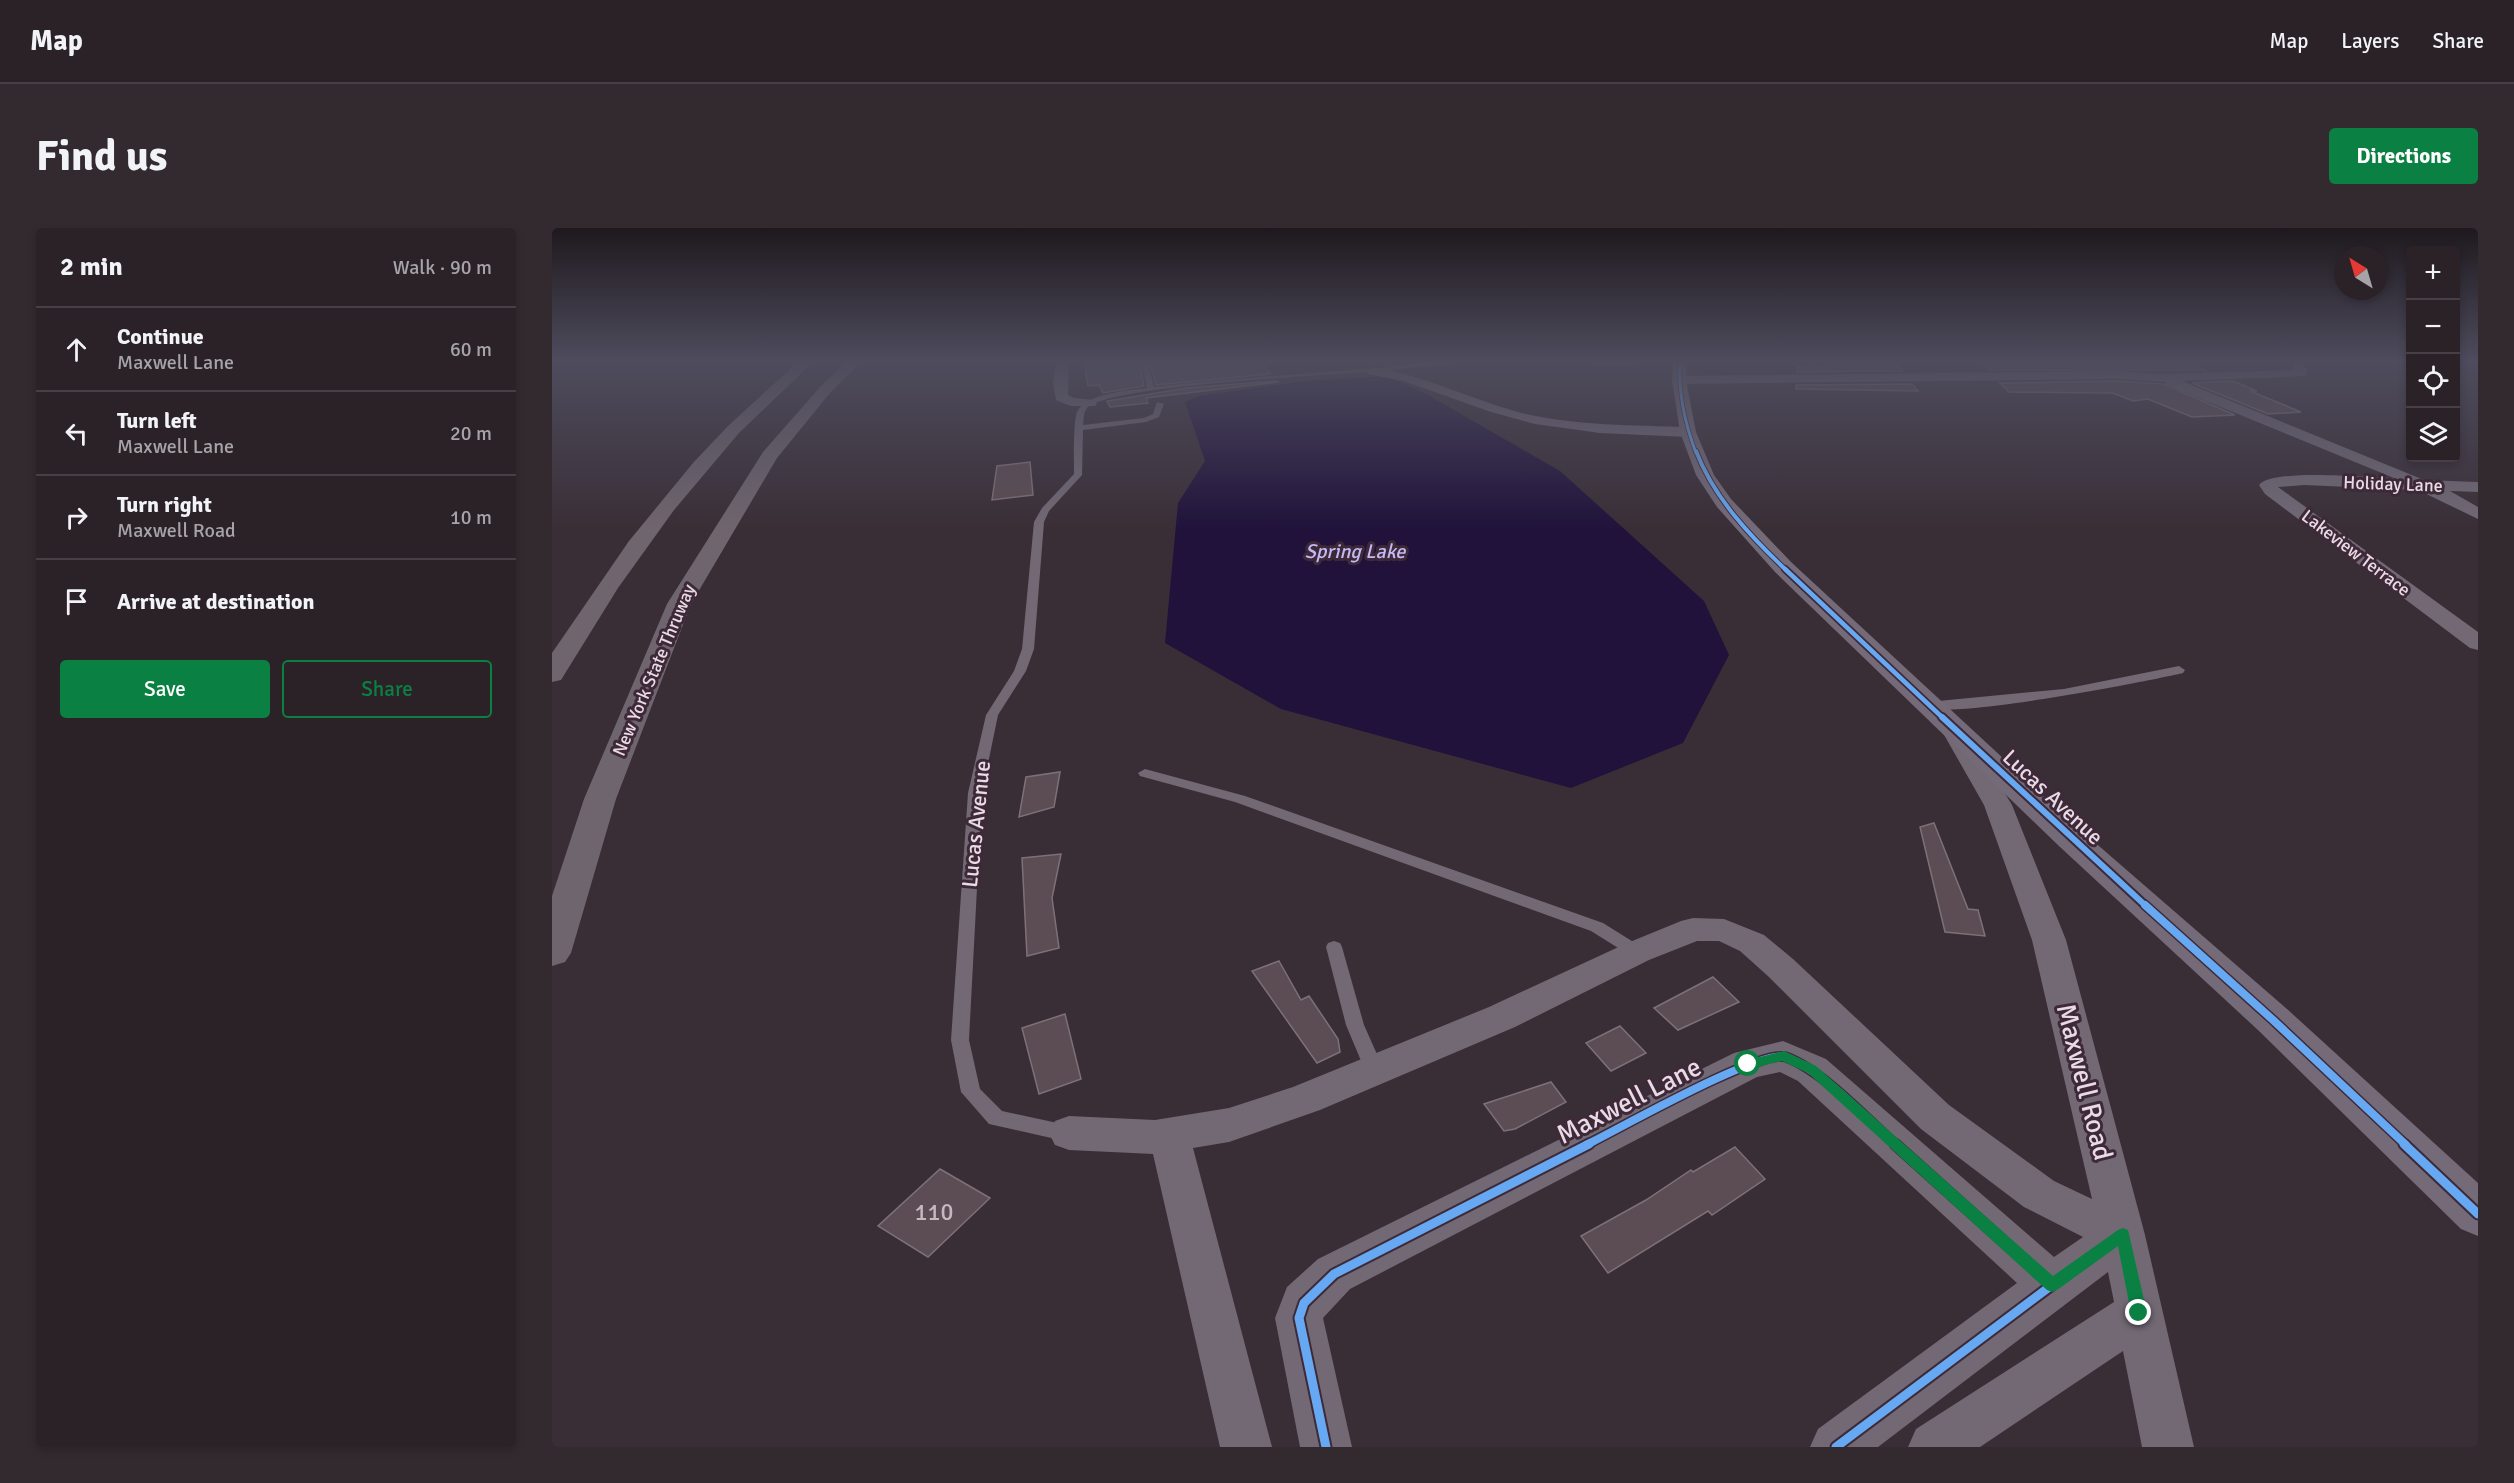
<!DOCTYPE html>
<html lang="en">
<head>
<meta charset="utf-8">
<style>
	:root { --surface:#2b2228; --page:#332a30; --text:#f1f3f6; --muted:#a6a4a8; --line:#473f45; --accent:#0b8043 }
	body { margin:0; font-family:Signika,sans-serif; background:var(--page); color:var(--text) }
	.controls { position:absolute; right:18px; top:18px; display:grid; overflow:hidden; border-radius:6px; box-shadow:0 3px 9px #0003 }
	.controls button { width:54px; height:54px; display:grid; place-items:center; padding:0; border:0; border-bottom:2px solid var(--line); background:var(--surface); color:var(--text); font:30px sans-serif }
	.compass { position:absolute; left:1782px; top:18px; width:54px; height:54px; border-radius:50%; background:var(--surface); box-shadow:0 3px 9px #0003; rotate:323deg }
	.stop { position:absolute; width:18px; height:18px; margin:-14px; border:4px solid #0b8043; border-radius:50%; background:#fff }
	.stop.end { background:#0b8043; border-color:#fff; box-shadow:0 2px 6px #0008 }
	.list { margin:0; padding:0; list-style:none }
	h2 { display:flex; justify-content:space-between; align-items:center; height:78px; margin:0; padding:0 24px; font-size:26px }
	h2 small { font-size:20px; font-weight:400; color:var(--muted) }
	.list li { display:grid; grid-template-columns:39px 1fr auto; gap:18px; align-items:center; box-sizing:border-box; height:84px; padding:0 24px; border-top:2px solid var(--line) }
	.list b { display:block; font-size:22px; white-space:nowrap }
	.list p { margin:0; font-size:20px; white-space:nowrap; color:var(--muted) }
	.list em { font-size:20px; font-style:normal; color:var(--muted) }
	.actions { display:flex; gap:12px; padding:18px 24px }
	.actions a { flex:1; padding:14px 0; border:2px solid var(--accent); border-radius:6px; text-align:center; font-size:21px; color:var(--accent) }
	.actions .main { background:var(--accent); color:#fff }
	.icon { flex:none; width:33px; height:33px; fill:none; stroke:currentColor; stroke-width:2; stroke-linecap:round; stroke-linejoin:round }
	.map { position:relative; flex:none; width:1926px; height:1219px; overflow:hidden; border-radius:6px }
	header { display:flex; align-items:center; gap:36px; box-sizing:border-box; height:84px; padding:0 30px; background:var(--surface); border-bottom:2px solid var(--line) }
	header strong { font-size:28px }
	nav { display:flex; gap:33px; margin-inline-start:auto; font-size:21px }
	.intro { display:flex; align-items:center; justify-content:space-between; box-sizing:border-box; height:144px; padding:0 36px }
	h1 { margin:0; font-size:42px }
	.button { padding:15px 27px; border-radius:6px; background:var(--accent); color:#fff; font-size:21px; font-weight:700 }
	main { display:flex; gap:36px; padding:0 36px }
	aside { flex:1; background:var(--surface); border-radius:6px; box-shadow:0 3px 9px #0003 }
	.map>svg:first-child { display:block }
	.water { fill:#20123b }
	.building { fill:#5c4c53; stroke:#7d7177; stroke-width:1.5 }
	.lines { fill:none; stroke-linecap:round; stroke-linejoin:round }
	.lane { fill:#726975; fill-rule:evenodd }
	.street { fill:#726975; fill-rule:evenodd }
	.secondary { fill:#756a78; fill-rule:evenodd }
	.highway { fill:#6f656e; fill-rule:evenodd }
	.cycleway-far5-casing { stroke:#3e2938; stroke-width:4.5 }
	.cycleway-far4-casing { stroke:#3e2938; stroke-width:6 }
	.cycleway-far3-casing { stroke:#3e2938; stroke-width:8 }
	.cycleway-far2-casing { stroke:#3e2938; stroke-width:10 }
	.cycleway-far1-casing { stroke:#3e2938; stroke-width:11 }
	.cycleway-casing { stroke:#3e2938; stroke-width:13 }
	.cycleway-far5 { stroke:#66a8f1; stroke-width:3 }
	.cycleway-far4 { stroke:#66a8f1; stroke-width:4 }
	.cycleway-far3 { stroke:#66a8f1; stroke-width:4.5 }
	.cycleway-far2 { stroke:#66a8f1; stroke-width:6 }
	.cycleway-far1 { stroke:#66a8f1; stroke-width:8 }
	.cycleway { stroke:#66a8f1; stroke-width:9 }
	.route { fill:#0b8043 }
	.labels { text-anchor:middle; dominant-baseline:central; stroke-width:6; stroke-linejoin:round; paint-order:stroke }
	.far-street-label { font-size:18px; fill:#e9dbe5; stroke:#3e2938 }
	.far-water-label { font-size:20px; font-style:italic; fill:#c4b8f7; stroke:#3e2938 }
	.street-label { font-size:22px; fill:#e9dbe5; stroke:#3e2938 }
	.near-number-label { font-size:24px; fill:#c6b7c0 }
	.near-street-label { font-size:27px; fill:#e9dbe5; stroke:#3e2938 }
</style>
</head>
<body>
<header>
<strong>Map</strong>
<nav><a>Map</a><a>Layers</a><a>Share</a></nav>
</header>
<div class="intro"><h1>Find us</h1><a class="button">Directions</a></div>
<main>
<aside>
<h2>2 min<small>Walk · 90 m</small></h2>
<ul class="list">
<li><svg class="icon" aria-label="ahead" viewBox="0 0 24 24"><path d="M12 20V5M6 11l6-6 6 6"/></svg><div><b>Continue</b><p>Maxwell Lane</p></div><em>60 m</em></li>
<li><svg class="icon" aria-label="left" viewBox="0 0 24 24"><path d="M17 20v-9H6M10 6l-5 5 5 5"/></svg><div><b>Turn left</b><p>Maxwell Lane</p></div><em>20 m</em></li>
<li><svg class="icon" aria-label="right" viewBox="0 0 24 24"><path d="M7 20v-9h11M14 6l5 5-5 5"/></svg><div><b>Turn right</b><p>Maxwell Road</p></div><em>10 m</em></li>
<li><svg class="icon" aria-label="arrive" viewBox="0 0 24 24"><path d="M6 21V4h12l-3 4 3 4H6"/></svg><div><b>Arrive at destination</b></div></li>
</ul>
<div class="actions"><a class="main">Save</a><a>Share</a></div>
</aside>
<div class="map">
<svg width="1926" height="1219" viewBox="0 0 1926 1219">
	<rect width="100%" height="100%" fill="#392e36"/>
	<path class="water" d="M835,148L876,167L1008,243L1152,373L1177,427L1131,515L1019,560L729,481L613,415L626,275L653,233L633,174L647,168L754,153Z"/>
	<path class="building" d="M573,132V134L587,133L592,158L551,165L547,157L536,158L532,134Z
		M597,132H707L719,146L604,157Z
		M1631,133L1654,142H1436L1430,136Z
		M1346,138L1350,143L1245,144V139Z
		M724,153L726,154L594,170L596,175L558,179L555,173L635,160Z
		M1565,153L1612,156L1683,187L1640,189L1596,171L1581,173L1561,165L1457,164L1448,155Z
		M1681,153L1705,163H1698L1749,184L1716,186L1640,155Z
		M1360,156L1366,163L1244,161V157Z
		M478,234L481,267L440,272L445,238Z
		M508,544L502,579L467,589L474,549Z
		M1382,595L1416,681L1426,682L1433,708L1393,704L1368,599Z
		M509,626L500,670L507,720L475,728L470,630Z
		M727,733L749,772L757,768L786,811L788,824L765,835L700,743Z
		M1161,749L1187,774L1126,802L1102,780Z
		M513,786L529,851L487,866L470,800Z
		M1068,798L1094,825L1059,843L1034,815Z
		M999,854L1014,874L963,901L952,903L932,876Z
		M1183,919L1213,951L1160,987L1156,983L1056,1045L1029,1008L1094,972L1139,942L1141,944Z
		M388,941L438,970L376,1029L326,998Z"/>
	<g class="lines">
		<path class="lane" d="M589,132H595L602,159C674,151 746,146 818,141C849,139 880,130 910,132C896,139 873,138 856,140C806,147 560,155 535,180C531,185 532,191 531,197L592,190L601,186L605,174L612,176L607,189L594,194L531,202L530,247L497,283L492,294L482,421L474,443L446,487L430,565L417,812L428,861L450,883L524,899L527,905L524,911L517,914L437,896L409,864L399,812L416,565L434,487L462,443L470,421L482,294L490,280L522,246C522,233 521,195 525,184C533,166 577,162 595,160Z
			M1036,132H1130L1131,133L1045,137Z
			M1627,438L1633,442L1631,445C1598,453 1387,494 1370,478L1376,474L1512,461Z
			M593,541L693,568L1051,695L1091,720L1094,724L1091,728H1079L1039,703L683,574L588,548L586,545Z
			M782,713L788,715L790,719L812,797L832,842L829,847L822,850L815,847L794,797L774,719L776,715Z"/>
		<path class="street" d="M505,132H517L516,167L522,170L543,172L545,175L543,178H519L504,172L501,155Z
			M1747,135L1756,142L1754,148L1630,153L1872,252L1926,254V264L1898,263L1926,279V291L1866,262L1752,257L1726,259L1926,404V422L1918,420L1713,266L1707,257C1720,240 1818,250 1842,250L1615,157L1613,154L1565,151L1127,156L1120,152L1127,148L1565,143L1606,146L1742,142V136Z
			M821,139C872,148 917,170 966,184C1021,198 1080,197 1136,199L1144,204L1136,209L1048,205L983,196L939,184L852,153L816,146L814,143Z
			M1404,497L1413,499L1460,577L1514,712L1593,1007L1642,1219H1590L1571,1123L1428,1219H1356L1364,1201L1562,1074L1556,1044L1326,1219H1258L1266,1201L1465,1055L1246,853L1228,844L1205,849L798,1061L771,1090L800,1219H748L723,1090L735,1059L766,1031L1182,825L1231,813L1274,831L1502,1029L1531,1009L1472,979L1369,901L1217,749L1188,723L1167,713H1145L1097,732L963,799L768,882L677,914L641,920L720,1219H668L601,926L517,922L503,917L497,905L503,893L517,888L603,892L677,880L741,859L937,779L1073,716L1129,693L1141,690L1172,691L1212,707L1241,731L1397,877L1502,953L1540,971L1480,712L1432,577L1391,505L1395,499Z"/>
		<path class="secondary" d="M1121,132H1135L1134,152L1144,204L1162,247L1179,271L1239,334L1532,605L1735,781L1926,955V1008L1909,1001L1707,803L1508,619L1223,344L1165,279L1144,247L1128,204L1120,152Z"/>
		<path class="highway" d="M248,132H263L187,205L122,282L66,360L9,452L0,454V425L77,313L141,235L176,198Z
			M296,132H311L278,165L225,230L139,376L64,571L19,725L13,734L0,738V668L32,571L115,376L211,224L268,159Z"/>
		<g class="cycleway-far5-casing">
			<path id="cycleway-far5" d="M1128,132C1126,164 1133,196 1144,225"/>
		</g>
		<g class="cycleway-far4-casing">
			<path id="cycleway-far4" d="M1144,223C1162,270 1198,308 1234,342"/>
		</g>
		<g class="cycleway-far3-casing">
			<path id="cycleway-far3" d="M1233,341L1392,491"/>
		</g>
		<g class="cycleway-far2-casing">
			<path id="cycleway-far2" d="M1390,489L1595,679"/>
		</g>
		<g class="cycleway-far1-casing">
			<path id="cycleway-far1" d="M1593,677L1721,792L1854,917
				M1034,917C1065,902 1209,820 1234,829C1271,843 1314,890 1344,917"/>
		</g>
		<g class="cycleway-casing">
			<path id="cycleway" d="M1852,916L1926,986
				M774,1219L747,1090L752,1075L782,1046L1037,916
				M1284,1219L1500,1057L1343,916"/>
		</g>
		<use href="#cycleway-far5" class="cycleway-far5"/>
		<use href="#cycleway-far4" class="cycleway-far4"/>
		<use href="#cycleway-far3" class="cycleway-far3"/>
		<use href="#cycleway-far2" class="cycleway-far2"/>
		<use href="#cycleway-far1" class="cycleway-far1"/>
		<use href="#cycleway" class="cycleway"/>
	</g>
	<linearGradient id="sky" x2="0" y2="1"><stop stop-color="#1f191e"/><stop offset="0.44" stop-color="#4e4c5d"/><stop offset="1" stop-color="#4e4c5d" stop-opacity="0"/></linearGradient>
	<rect width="1926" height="302" fill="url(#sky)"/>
	<path class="route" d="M1232,823L1264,838L1501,1048L1566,1002L1571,1000L1576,1002L1595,1085L1592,1091L1587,1093L1582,1091L1579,1085L1566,1018L1505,1062L1500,1064L1495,1062L1256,845L1230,833L1196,841L1189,836L1196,832Z"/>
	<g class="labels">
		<g class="far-street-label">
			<text transform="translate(1841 256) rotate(2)">Holiday Lane</text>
			<text transform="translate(1804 325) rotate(37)">Lakeview Terrace</text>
			<text transform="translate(102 442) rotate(-67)">New York State Thruway</text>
		</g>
		<g class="far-water-label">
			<text x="803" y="323">Spring Lake</text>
		</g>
		<g class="street-label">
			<text transform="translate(1501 569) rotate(43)">Lucas Avenue</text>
			<text transform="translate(424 596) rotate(-84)">Lucas Avenue</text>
		</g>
		<g class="near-number-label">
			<text x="382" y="984">110</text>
		</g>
		<g class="near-street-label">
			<text transform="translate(1532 854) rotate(76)">Maxwell Road</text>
			<text transform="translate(1077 873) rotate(-27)">Maxwell Lane</text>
		</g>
	</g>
</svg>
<div class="controls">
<button>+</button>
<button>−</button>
<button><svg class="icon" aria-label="locate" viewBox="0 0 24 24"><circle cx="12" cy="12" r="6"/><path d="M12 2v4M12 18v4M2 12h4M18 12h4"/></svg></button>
<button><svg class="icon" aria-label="layers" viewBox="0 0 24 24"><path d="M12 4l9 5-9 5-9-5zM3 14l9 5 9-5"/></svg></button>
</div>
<svg class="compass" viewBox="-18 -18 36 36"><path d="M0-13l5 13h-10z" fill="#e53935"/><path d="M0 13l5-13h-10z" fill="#a6a4a8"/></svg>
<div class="stop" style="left:1196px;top:836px"></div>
<div class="stop end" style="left:1587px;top:1085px"></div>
</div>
</main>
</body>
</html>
